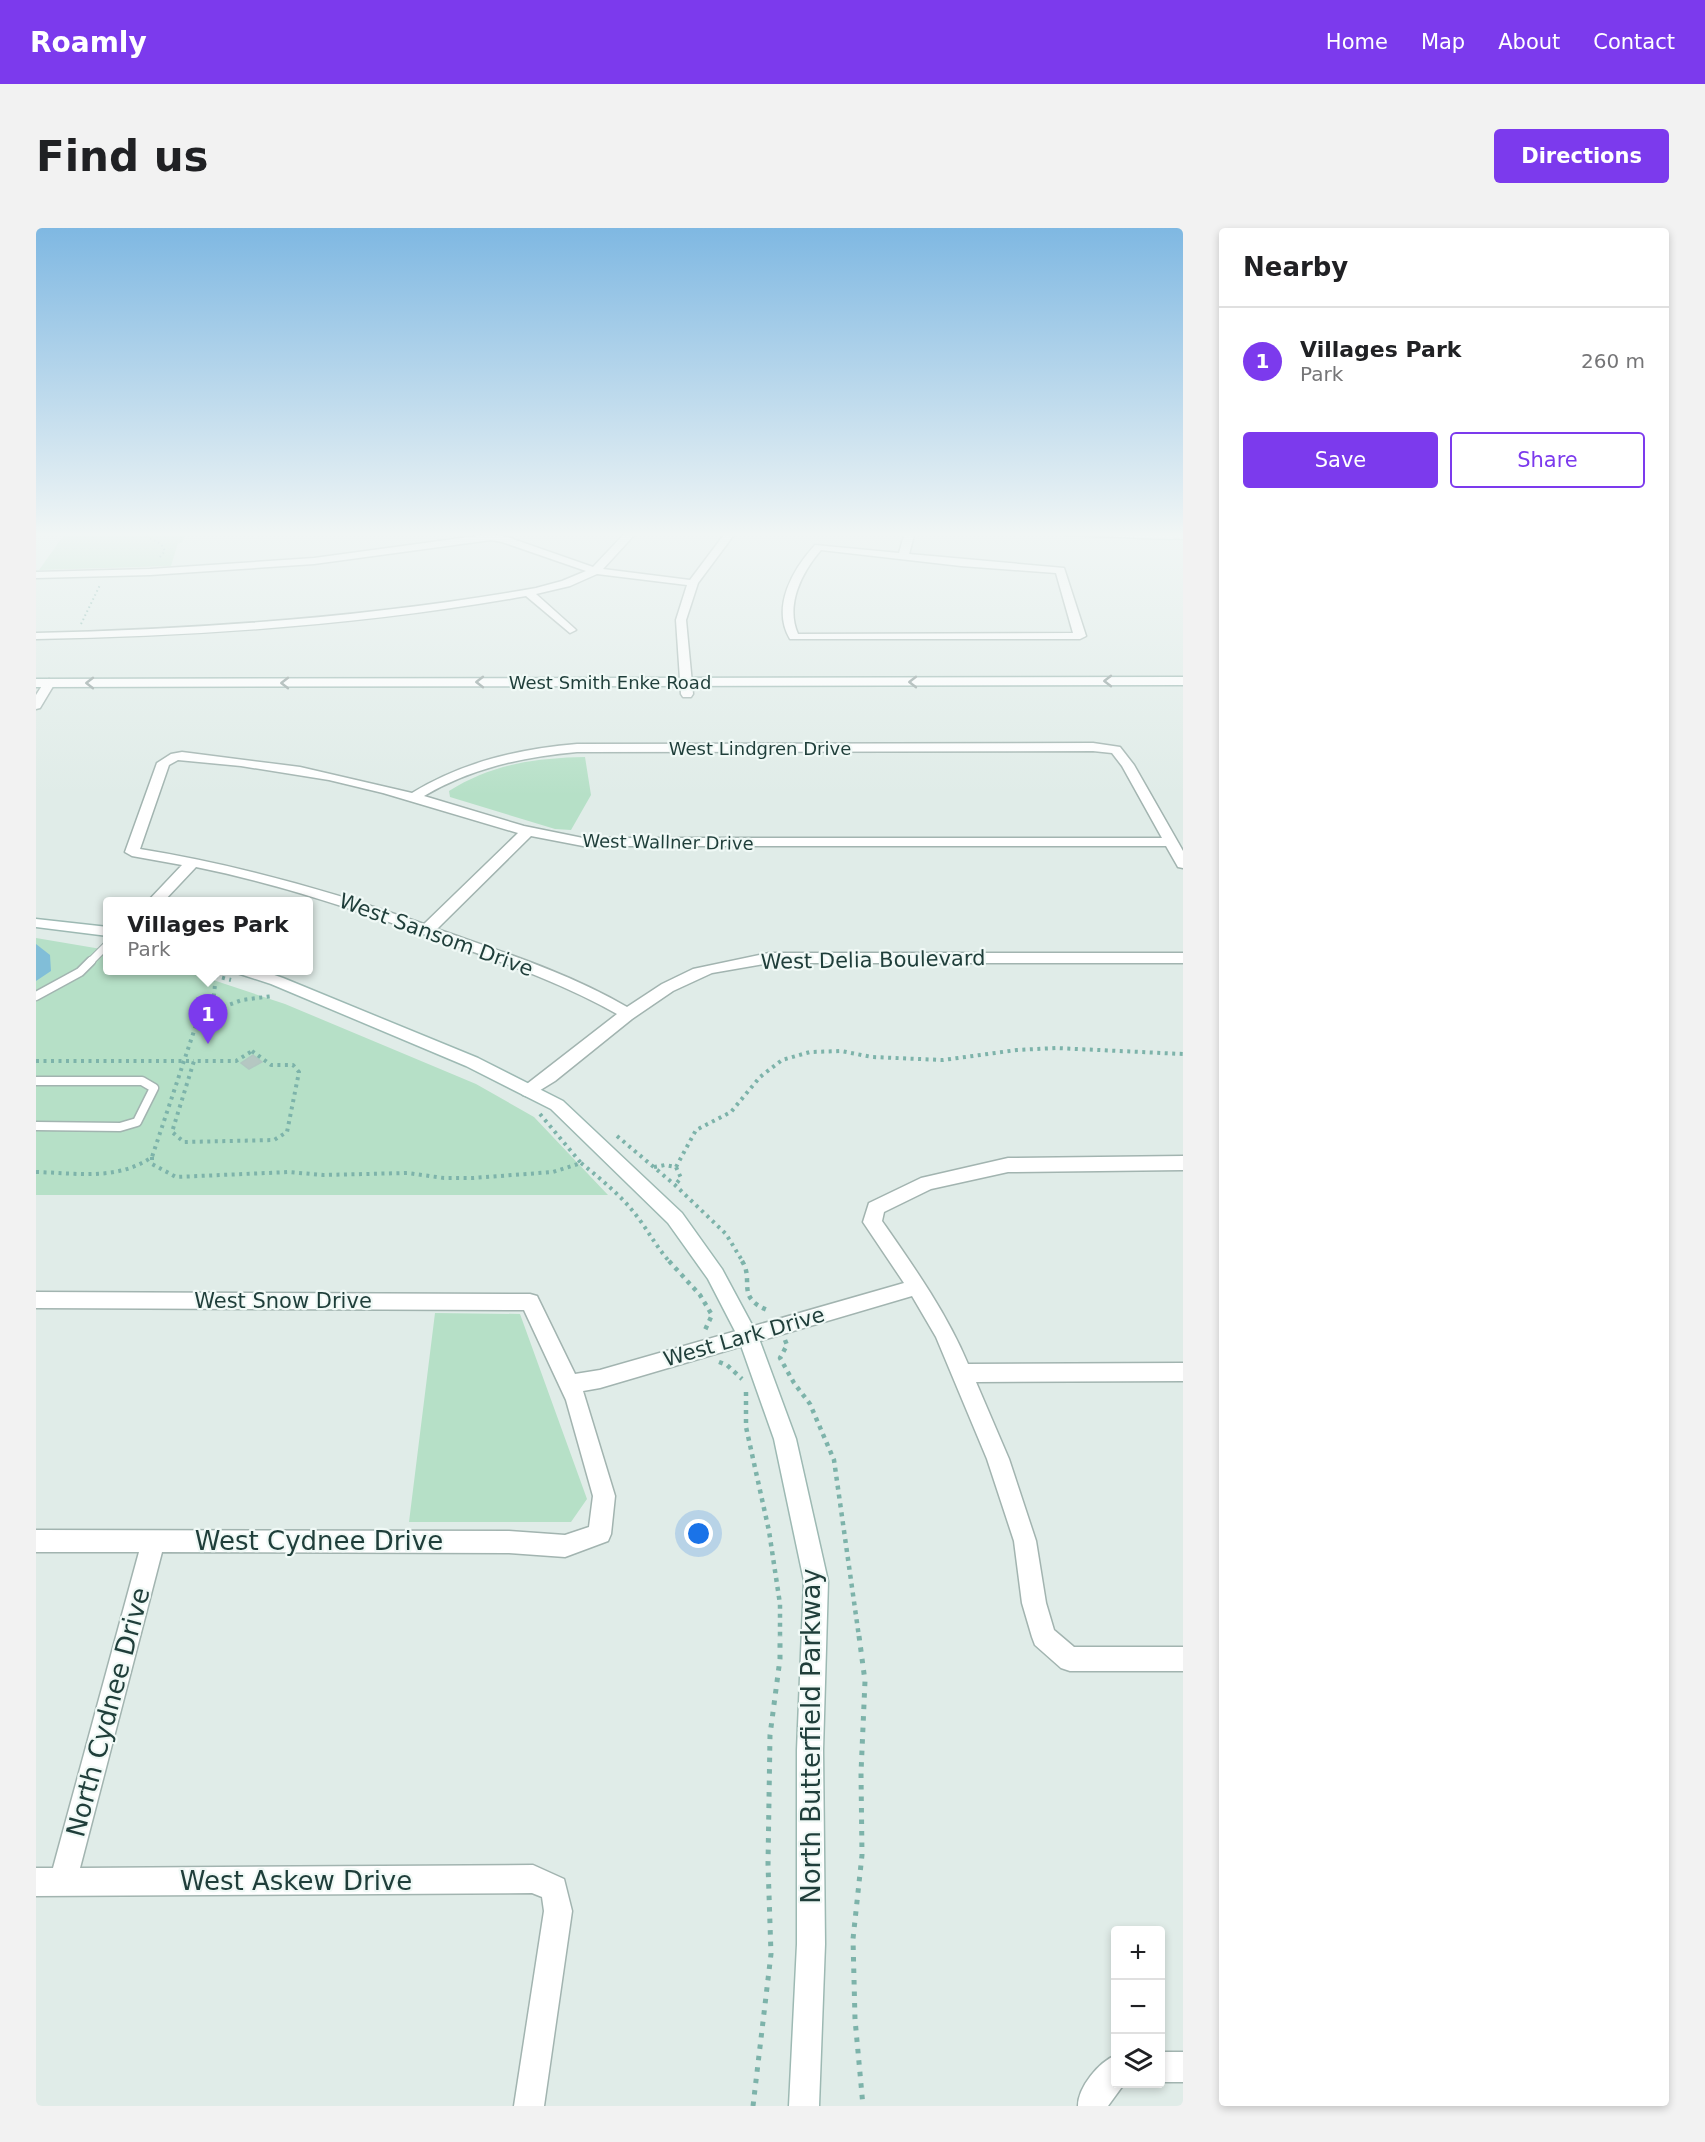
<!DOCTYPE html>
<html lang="en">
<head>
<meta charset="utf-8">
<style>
	:root { --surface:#fff; --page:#f2f2f2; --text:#202124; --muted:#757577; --line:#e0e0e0; --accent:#7c3aed }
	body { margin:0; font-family:"DejaVu Sans",sans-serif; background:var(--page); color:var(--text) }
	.controls { position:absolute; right:18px; bottom:18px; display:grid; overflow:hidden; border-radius:6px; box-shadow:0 3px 9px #0003 }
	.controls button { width:54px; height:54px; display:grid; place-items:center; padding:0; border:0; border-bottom:2px solid var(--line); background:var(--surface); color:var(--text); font:30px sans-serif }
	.you { position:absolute; left:663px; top:1306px; width:21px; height:21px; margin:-15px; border:4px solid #fff; border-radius:50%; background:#1a73e8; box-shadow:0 0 0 9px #1a73e833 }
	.badge { display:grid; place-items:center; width:39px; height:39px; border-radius:50%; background:var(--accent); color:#fff; font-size:20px; font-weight:700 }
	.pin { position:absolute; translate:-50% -50px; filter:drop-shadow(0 2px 3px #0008) }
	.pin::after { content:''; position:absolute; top:32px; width:21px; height:18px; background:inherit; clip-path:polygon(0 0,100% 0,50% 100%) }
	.popup { position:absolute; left:67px; top:669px; width:210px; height:78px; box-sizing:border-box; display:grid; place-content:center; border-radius:6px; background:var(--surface); filter:drop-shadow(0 2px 4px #0005); font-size:20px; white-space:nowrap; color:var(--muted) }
	.popup b { font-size:22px; color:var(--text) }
	.popup::after { content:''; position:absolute; left:50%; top:100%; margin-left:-12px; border:12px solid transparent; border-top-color:var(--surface) }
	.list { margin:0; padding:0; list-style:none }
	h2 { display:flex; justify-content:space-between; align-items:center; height:78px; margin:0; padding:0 24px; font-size:26px }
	h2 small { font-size:20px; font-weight:400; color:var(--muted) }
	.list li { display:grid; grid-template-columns:39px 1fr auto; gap:18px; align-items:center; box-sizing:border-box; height:108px; padding:0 24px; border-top:2px solid var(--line) }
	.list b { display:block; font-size:22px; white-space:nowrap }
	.list p { margin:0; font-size:20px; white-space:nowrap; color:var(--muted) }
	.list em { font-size:20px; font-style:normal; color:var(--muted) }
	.actions { display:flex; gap:12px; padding:18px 24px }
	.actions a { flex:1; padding:14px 0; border:2px solid var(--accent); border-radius:6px; text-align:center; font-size:21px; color:var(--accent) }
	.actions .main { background:var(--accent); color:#fff }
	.icon { flex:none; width:33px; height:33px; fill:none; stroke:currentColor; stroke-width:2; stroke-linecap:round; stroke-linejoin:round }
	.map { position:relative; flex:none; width:1147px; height:1878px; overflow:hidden; border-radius:6px }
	header { display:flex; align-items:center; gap:36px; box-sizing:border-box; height:84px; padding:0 30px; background:var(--accent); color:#fff }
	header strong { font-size:28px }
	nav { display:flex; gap:33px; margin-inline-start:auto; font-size:21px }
	.intro { display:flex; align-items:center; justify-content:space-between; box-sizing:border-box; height:144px; padding:0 36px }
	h1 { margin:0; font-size:42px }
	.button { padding:15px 27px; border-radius:6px; background:var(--accent); color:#fff; font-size:21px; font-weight:700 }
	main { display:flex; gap:36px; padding:0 36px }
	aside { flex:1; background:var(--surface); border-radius:6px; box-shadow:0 3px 9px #0003 }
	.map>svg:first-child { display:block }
	.green { fill:#b6e0c7 }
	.water { fill:#81bed8 }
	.building { fill:#b5c7c2; stroke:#b1c7c1; stroke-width:1.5 }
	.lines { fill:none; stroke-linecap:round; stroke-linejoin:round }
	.lane-far1-casing { stroke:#a2b4b0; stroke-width:9 }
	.lane-casing { stroke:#a2b4b0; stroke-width:11 }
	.street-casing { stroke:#a2b4b0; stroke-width:3 }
	.secondary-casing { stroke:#9db9b3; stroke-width:3 }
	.path-far3 { stroke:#7db3aa; stroke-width:2; stroke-dasharray:1.5 3; stroke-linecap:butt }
	.path-far2 { stroke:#7db3aa; stroke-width:4; stroke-dasharray:3 4.5; stroke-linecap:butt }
	.path-far1 { stroke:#7db3aa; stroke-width:4.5; stroke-dasharray:4 5; stroke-linecap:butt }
	.path { stroke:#7db3aa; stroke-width:5; stroke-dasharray:4.5 7; stroke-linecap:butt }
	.lane-far1 { stroke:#fff; stroke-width:7 }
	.lane { stroke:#fff; stroke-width:8 }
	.street { fill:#fff; fill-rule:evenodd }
	.secondary { fill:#fff; fill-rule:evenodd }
	.oneway { stroke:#8f9e9c }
	.labels { text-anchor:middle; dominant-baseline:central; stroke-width:4.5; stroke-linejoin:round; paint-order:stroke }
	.far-street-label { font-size:18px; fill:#1f3e3a; stroke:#f0f9f6 }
	.street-label { font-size:21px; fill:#1f3e3a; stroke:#f0f9f6 }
	.near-street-label { font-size:26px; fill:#1f3e3a; stroke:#f0f9f6 }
</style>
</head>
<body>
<header>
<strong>Roamly</strong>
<nav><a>Home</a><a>Map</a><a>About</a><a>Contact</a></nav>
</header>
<div class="intro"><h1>Find us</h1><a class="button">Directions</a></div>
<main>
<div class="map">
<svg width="1147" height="1878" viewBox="0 0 1147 1878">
	<rect width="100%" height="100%" fill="#e0ece8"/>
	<path class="green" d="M30,304H150L146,315H142L135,338L3,342Z
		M549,529L555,567L535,602L519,601L414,569L413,563C456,536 499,530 549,529Z
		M0,710L71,722L72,742L150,743L249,776L440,856L498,889L572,967H0Z
		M399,1085L484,1086L551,1271L535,1294H373Z"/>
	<path class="water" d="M0,716L14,727L15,743L0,753Z"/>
	<path class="building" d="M217,827L226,834L213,841L205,835Z"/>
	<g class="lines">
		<g class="lane-far1-casing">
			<path id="lane-far1" d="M53,735L72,716"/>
		</g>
		<g class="lane-casing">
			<path id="lane" d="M0,768L44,744L55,733
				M0,853H106L118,860L101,894L84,899L0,898"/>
		</g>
		<g class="street-casing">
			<path id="street" d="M590,304H601L567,341L654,352L690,304H700L662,355L650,392L657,466L655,469H647L645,466L640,392L651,357L561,346L534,358L500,366L538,400L540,402L534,405L490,368C328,397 164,408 0,411V405C168,401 335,389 500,360L526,353L550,343L466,314L455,312L278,336L114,347L0,350V344L114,341L278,330L455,306L471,309L557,339Z
				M869,304H879L873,326L1028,340L1050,408L1044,411H754C735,379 757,341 779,317L863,325ZM785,322L925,338L1020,345L1037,405L762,406C749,377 766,344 785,322Z
				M1136,305H1147V311L1133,310L1131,308Z
				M13,451L19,455L4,480L0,481V467L9,453Z
				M1057,515L1084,519L1098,537L1147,623V640L1142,639L1130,618H547L495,608L401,701C466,724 531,744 591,779L626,756L657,741L733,725H1147V735H733L676,745L637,763L596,791L519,853L493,869L487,867L484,863L487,859L581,786C525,754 465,734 404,712C324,683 244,656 160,639L127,674H111L146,637L96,628L89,624L121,535L135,526L146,524L264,539L376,565C427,534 482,521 541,516ZM1057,523L1076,525L1086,538L1126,610H547L488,598L388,568C436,540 486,529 541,524ZM142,532L205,538L293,552L347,565L482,605L388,696C295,663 202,637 104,621L133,537Z
				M1147,928V942L972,944L895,961L848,984L846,993C878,1039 910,1084 932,1136L1147,1135V1153L940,1154L973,1231L1000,1313L1010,1375L1018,1402L1038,1419H1147V1443H1034L1025,1440L999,1417L996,1409L986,1375L978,1313L951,1231L900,1109L876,1068L564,1160L547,1163L579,1268L575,1306L572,1313L529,1329L473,1325L126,1324L44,1640L497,1637L528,1651L536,1683L508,1878H478L508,1683L506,1669L496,1665L0,1668V1640H17L103,1324H0V1302L473,1303L529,1307L553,1299L557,1268L530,1172L488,1082L0,1080V1064L494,1066L501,1068L539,1146L564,1142L868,1055L827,994L833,975L885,950L972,930Z
				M1124,1824H1147V1854H1124Z
				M1080,1827V1856H1088L1072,1878H1042C1042,1859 1063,1834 1080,1827Z"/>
		</g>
		<g class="secondary-casing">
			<path id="secondary" d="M1025,304C1045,304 1130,300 1141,308L1136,311L1030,307Z
				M1147,449V457L0,459V451Z
				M0,691L72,699V708L0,699Z
				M199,742H224L247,750L442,830L527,873L646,985L686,1041L722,1108L760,1211L792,1353L787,1522L789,1716L783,1878H753L761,1716V1522L768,1353L738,1211L702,1109L672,1051L632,995L515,881L430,838L235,756L201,745Z"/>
		</g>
		<path class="path-far3" d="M102,304L125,316L129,323L123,330
			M45,396L64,357"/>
		<path class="path-far2" d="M157,742L195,752
			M173,784L206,772L237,768
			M216,823L235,837H257L263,844L251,904L238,912L148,914L136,904L158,833H200Z
			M0,833H158
			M581,908L639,957L690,1006L707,1034
			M116,929V936L140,949L253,944L287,947L371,945L408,950H437L517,944L545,935L504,886
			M545,935C566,952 587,969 603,991C614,1006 622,1021 634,1034
			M618,939L629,937L640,939L645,950L639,957
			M640,939L660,902L695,884L724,849L746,832L774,824L805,823L836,829L907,832L981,822L1020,820L1147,826
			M0,944C41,945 81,953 116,929L159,800L177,774L179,757L173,747"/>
		<path class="path-far1" d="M633,1033L664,1067L676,1087L669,1102
			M706,1033C719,1053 698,1070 734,1083
			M749,1112L751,1117L744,1130L758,1155L774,1176L798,1232L823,1409
			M683,1134L691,1137L706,1151
			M710,1164V1199L733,1303L744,1376V1409"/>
		<path class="path" d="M823,1408L829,1453L825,1545L826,1627L817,1711L819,1791L827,1878
			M717,1878L735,1726L732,1636L734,1507L744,1431V1408"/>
		<use href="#lane-far1" class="lane-far1"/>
		<use href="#lane" class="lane"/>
		<use href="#street" class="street"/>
		<use href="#secondary" class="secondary"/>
	</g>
	<defs><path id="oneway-chevron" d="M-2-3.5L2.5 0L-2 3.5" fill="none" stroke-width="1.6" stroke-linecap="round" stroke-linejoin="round" transform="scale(1.5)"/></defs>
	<g class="oneway">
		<use href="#oneway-chevron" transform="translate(1072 453) rotate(180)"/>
		<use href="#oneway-chevron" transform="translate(444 454) rotate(180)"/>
		<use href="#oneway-chevron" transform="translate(877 454) rotate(180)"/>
		<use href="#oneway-chevron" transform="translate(54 455) rotate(180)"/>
		<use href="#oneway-chevron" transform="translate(249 455) rotate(180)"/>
	</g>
	<linearGradient id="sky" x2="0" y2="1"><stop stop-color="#7fb8e2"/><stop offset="0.54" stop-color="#f1f6f5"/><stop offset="1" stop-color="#f1f6f5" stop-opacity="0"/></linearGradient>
	<rect width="1147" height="567" fill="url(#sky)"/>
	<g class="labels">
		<g class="far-street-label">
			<text x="574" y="454">West Smith Enke Road</text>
			<text x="724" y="520">West Lindgren Drive</text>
			<text transform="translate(632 614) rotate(1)">West Wallner Drive</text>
		</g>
		<g class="street-label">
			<text transform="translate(400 707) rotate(20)">West Sansom Drive</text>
			<text transform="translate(837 732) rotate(-1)">West Delia Boulevard</text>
			<text x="247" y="1073">West Snow Drive</text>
			<text transform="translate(708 1109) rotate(-16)">West Lark Drive</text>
		</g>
		<g class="near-street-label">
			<text x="283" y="1313">West Cydnee Drive</text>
			<text transform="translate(72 1484) rotate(-75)">North Cydnee Drive</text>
			<text transform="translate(775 1508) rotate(-90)">North Butterfield Parkway</text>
			<text x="260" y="1653">West Askew Drive</text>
		</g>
	</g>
</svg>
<div class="controls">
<button>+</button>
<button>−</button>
<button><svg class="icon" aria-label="layers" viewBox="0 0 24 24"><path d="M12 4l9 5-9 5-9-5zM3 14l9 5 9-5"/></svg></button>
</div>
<div class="you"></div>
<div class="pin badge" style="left:172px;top:816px">1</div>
<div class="popup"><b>Villages Park</b>Park</div>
</div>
<aside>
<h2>Nearby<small></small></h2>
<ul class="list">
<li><span class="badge">1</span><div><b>Villages Park</b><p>Park</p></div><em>260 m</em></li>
</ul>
<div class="actions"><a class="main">Save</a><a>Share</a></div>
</aside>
</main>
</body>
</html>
